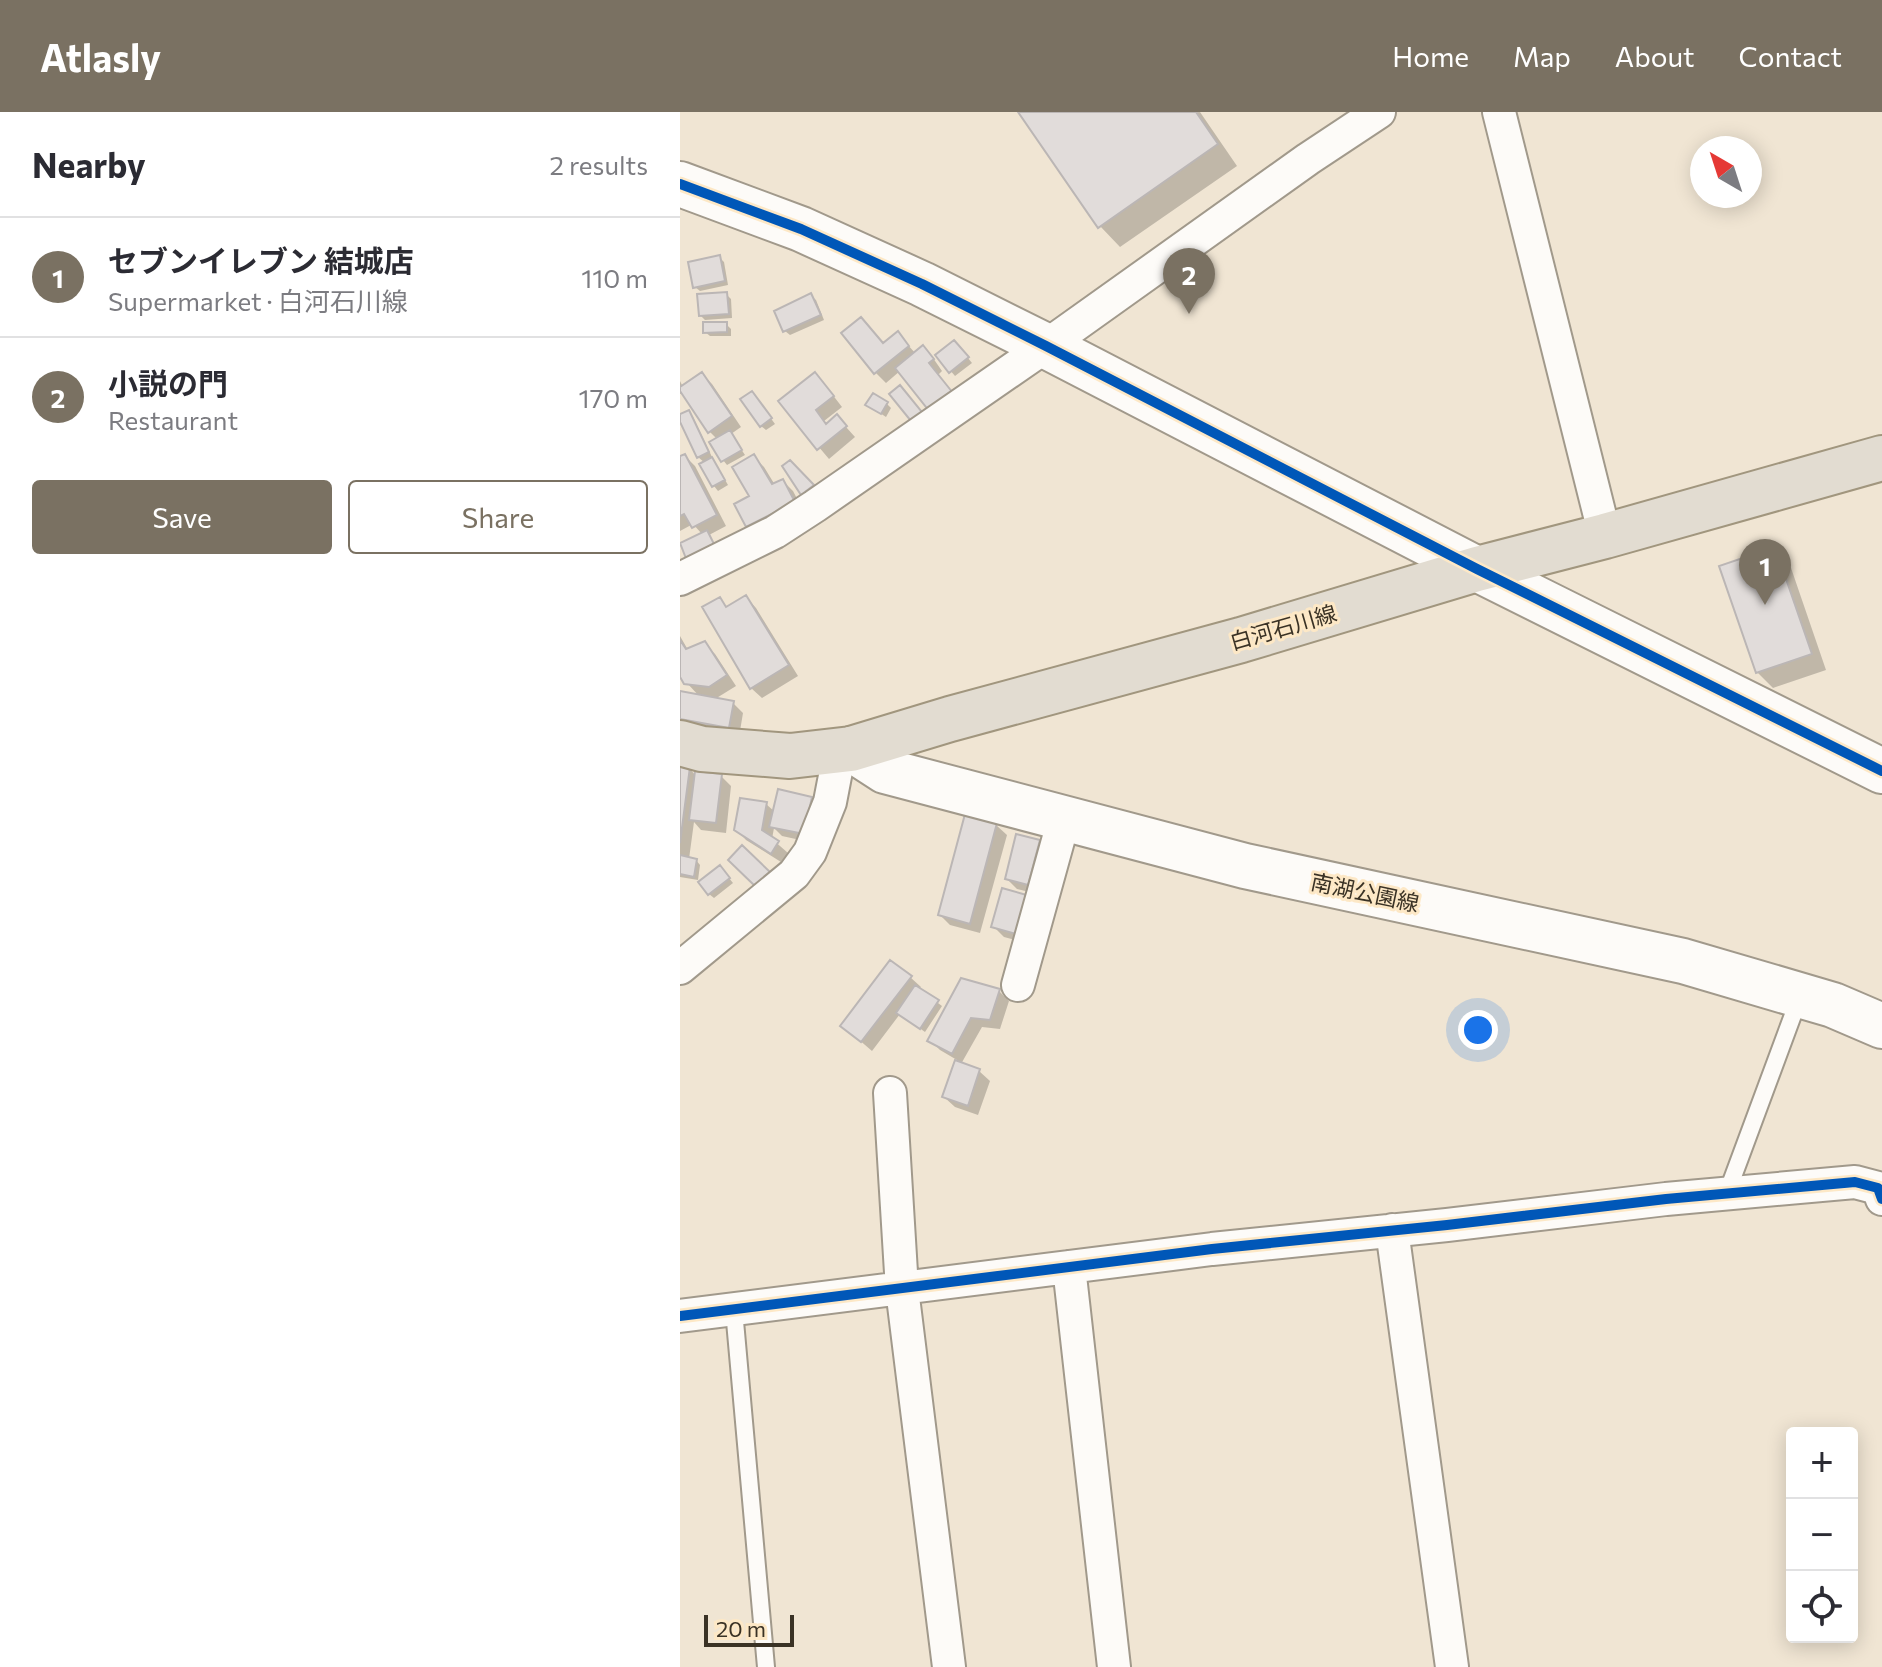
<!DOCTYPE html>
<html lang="en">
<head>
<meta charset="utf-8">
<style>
	:root { --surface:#fff; --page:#f2f2f3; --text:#2b2b33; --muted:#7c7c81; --line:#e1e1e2; --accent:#7a7162 }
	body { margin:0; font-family:Commissioner,"Noto Sans JP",sans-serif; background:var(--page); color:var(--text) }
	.controls { position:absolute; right:24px; bottom:24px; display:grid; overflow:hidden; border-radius:8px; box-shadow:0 4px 20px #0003 }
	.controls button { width:72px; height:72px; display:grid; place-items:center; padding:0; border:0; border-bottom:2px solid var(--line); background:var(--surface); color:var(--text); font:40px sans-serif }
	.compass { position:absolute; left:1010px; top:24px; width:72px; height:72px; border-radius:50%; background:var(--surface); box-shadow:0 4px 20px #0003; rotate:321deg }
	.scale { position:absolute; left:24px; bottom:20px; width:90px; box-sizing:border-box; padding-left:8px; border:4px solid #3a3225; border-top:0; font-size:22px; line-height:28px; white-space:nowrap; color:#3a3225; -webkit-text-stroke:6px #fde8c6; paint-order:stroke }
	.you { position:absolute; left:798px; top:918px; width:28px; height:28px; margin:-20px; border:6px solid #fff; border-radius:50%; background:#1a73e8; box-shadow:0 0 0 12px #1a73e833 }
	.badge { display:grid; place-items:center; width:52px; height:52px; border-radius:50%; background:var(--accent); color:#fff; font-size:26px; font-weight:700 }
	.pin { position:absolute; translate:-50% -66px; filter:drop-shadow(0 2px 4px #0008) }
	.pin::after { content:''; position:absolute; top:42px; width:28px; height:24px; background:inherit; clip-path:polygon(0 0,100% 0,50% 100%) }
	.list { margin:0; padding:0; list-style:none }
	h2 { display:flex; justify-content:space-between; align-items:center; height:104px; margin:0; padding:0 32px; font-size:34px }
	h2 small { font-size:26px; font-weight:400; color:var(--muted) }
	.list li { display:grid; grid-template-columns:52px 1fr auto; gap:24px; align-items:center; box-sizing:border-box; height:120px; padding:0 32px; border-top:2px solid var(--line) }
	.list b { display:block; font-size:30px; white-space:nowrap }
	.list p { margin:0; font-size:26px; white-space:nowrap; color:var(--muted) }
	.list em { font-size:26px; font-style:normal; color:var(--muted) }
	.actions { display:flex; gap:16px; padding:24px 32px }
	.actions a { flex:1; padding:18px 0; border:2px solid var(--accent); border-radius:8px; text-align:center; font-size:28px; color:var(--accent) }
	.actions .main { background:var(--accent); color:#fff }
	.icon { flex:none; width:44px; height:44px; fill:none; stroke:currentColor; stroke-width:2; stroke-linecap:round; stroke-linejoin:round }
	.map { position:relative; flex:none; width:1202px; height:1555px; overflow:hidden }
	header { display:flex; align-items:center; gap:48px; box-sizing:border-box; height:112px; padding:0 40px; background:var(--accent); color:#fff }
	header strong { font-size:38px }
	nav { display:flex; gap:44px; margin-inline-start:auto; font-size:28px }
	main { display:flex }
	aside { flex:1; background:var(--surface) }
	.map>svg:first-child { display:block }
	.shadow { fill:#0003 }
	.building { fill:#e1dcda; stroke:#bbb6b5; stroke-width:2 }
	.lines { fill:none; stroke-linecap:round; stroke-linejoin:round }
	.lane-casing { stroke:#a1998b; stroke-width:20 }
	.street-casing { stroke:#a1998b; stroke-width:36 }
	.secondary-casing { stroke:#a1998b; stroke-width:48 }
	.primary-casing { stroke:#a1967e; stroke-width:48 }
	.lane { stroke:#fdfbf8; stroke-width:16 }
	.street { stroke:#fdfbf8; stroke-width:32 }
	.secondary { stroke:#fdfbf8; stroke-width:44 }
	.primary { stroke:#e2dcd1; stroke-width:44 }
	.cycleway-casing { stroke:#fde8c6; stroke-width:15 }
	.cycleway { stroke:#0057b8; stroke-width:10 }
	.labels { text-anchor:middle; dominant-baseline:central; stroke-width:6; stroke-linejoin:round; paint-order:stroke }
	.street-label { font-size:22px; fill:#3a3225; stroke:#fde8c6 }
</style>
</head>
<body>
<header>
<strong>Atlasly</strong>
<nav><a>Home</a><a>Map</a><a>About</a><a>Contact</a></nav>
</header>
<main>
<aside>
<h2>Nearby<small>2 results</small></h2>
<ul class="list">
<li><span class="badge">1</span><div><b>セブンイレブン 結城店</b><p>Supermarket · 白河石川線</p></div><em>110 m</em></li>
<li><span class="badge">2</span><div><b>小説の門</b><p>Restaurant</p></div><em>170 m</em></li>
</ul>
<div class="actions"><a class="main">Save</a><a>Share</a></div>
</aside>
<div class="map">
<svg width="1202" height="1555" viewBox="0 0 1202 1555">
	<rect width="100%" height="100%" fill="#f0e5d3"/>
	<path class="shadow" d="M341,0H520L557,54L440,135L420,114Z
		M39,145L44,150L48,173L20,179L15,175Z
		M46,182L51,187L52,206L25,208L20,203Z
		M131,184L136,188L144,208L110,223L105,219Z
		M46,212L51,217V224H30L25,220Z
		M218,222L236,242L253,246L262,259L258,263L220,259L206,271L196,261L204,233Z
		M279,235L292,251L275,264L258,244Z
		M22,262L32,272L61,315L51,322L65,343L47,353L43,348L37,327L29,319L3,281L0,282V269L3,275Z
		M145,273L162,295L144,309L147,313L157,305L175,325L149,347L100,289Z
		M76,286L95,312L86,318L81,314Z
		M207,292L211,296L206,305L188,293Z
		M9,300L13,305L32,345L30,346L36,352L48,373L38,379L34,374L25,351L18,345L0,305Z
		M5,344L15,354L46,414L29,423L39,441L13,412L0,419V347Z
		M74,345L84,355L95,373L103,369L113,379L124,400L78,424L68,414Z
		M1095,437L1110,453L1146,558L1093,576L1077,560Z
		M66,485L76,496L118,564L82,586L71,576L39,487L48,496Z
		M0,524L8,538L24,532L35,542L56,574L35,587L53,591L63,601L59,625L0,612V581L20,585L6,570L0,561Z
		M0,656L10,657L16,664H41L51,674L46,721L21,718L14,710L9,747L16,748L20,753L18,768L0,765Z
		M131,686L141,697L134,731L102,724L94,716L92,727L108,741L101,750L66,728L56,717L86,692L95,700Z
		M316,713L327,723L300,821L270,813L260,803Z
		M359,730L369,741L358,782L337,777L327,767Z
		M44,760L53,771L34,786L29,782Z
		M323,779L350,832L324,825L314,815Z
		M230,865L241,875L239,877L262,894L245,920L220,902L192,939L163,914Z
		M319,879L329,889L320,917L302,915L281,952L299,959L310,969L298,1003L275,995L264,985L277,948L260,938L250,928Z"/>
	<path class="building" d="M338,0H516L538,32L418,116Z
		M40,143L45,169L13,176L8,150Z
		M47,180L49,202L19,204L17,182Z
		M131,181L141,203L103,220L94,199Z
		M181,205L203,231L218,219L229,234L194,262L161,221Z
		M23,210H47V220L23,221Z
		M274,228L289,245L269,261L255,243Z
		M243,233L254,247L249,251L273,281L250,300L215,256Z
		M22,260L52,304L28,321L0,279V275Z
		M135,260L154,284L136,298L146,312L157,302L167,314L137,338L98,289Z
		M220,273L242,300L231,309L209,282Z
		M72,279L92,306L80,315L60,287Z
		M193,281L208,290L201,302L185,293Z
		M9,298L29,340L17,346L0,310V302Z
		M50,318L62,338L41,350L29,330Z
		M5,342L37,403L12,416L4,402L0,404V344Z
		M74,342L92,372L103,367L115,390L66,415L54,392L69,384L52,355Z
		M32,345L45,368L32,375L19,352Z
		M110,348L134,373L121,383L102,354Z
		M27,418L36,436L7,449L0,431Z
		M1095,435L1132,542L1076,561L1039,454Z
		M66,483L109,553L70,577L22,495L40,485L46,495Z
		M0,528L6,537L25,529L47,563L29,575L4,572L0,565Z
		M0,579L54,589L49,616L0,607Z
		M0,654L10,655L0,731Z
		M15,659L42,662L36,711L9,708Z
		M98,677L132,685L124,722L89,715Z
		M60,686L87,690L82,718L99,729L91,742L54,718Z
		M285,702L317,711L290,812L258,803Z
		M336,722L360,728L348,773L325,767Z
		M62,733L90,760L76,775L48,748Z
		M0,743L17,747L14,765L0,762Z
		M40,753L50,766L28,783L18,770Z
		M322,776L350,784L340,823L311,815Z
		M210,848L232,864L181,930L160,914Z
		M281,866L320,877L310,908L291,906L272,942L247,929Z
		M235,873L259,888L240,917L216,901Z
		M275,948L300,957L288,994L262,985Z"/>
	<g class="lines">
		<g class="lane-casing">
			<path id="lane" d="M1047,1081L1120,884
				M54,1198L86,1555"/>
		</g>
		<g class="street-casing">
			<path id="street" d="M819,0L925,424
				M0,467L95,420L135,394L366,234L628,47L699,0
				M0,856L114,762L130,740L150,690L160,638
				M338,873L384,707
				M210,981L222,1177L269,1555
				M712,1118L772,1555
				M389,1155L434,1555
				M0,1204L532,1137L767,1113L986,1087L1175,1070L1198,1076L1202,1087"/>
		</g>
		<g class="secondary-casing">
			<path id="secondary" d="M0,72L121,117L242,172L366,234L797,457L1202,659
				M171,637L205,659L565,754L1003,849L1153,893L1202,914"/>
		</g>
		<g class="primary-casing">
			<path id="primary" d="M0,631L22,637L110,644L171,637L270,607L561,528L797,457L925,424L1202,346"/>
		</g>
		<use href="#lane" class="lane"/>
		<use href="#street" class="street"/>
		<use href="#secondary" class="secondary"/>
		<use href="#primary" class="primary"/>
		<g class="cycleway-casing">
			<path id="cycleway" d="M0,72L121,117L242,172L366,234L797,457L1202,659
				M0,1204L532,1137L767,1113L986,1087L1175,1070L1198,1076L1202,1087"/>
		</g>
		<use href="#cycleway" class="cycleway"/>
	</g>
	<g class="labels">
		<g class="street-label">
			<text transform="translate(603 515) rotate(-16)">白河石川線</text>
			<text transform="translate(685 780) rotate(12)">南湖公園線</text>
		</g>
	</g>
</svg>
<div class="controls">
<button>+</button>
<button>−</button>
<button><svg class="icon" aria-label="locate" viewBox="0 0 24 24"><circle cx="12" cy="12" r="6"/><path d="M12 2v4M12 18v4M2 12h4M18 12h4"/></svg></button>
</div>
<svg class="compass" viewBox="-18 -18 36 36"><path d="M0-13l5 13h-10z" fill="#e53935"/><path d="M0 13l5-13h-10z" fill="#7c7c81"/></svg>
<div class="scale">20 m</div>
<div class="you"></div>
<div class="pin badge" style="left:1085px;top:493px">1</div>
<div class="pin badge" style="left:509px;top:202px">2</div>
</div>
</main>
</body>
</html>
